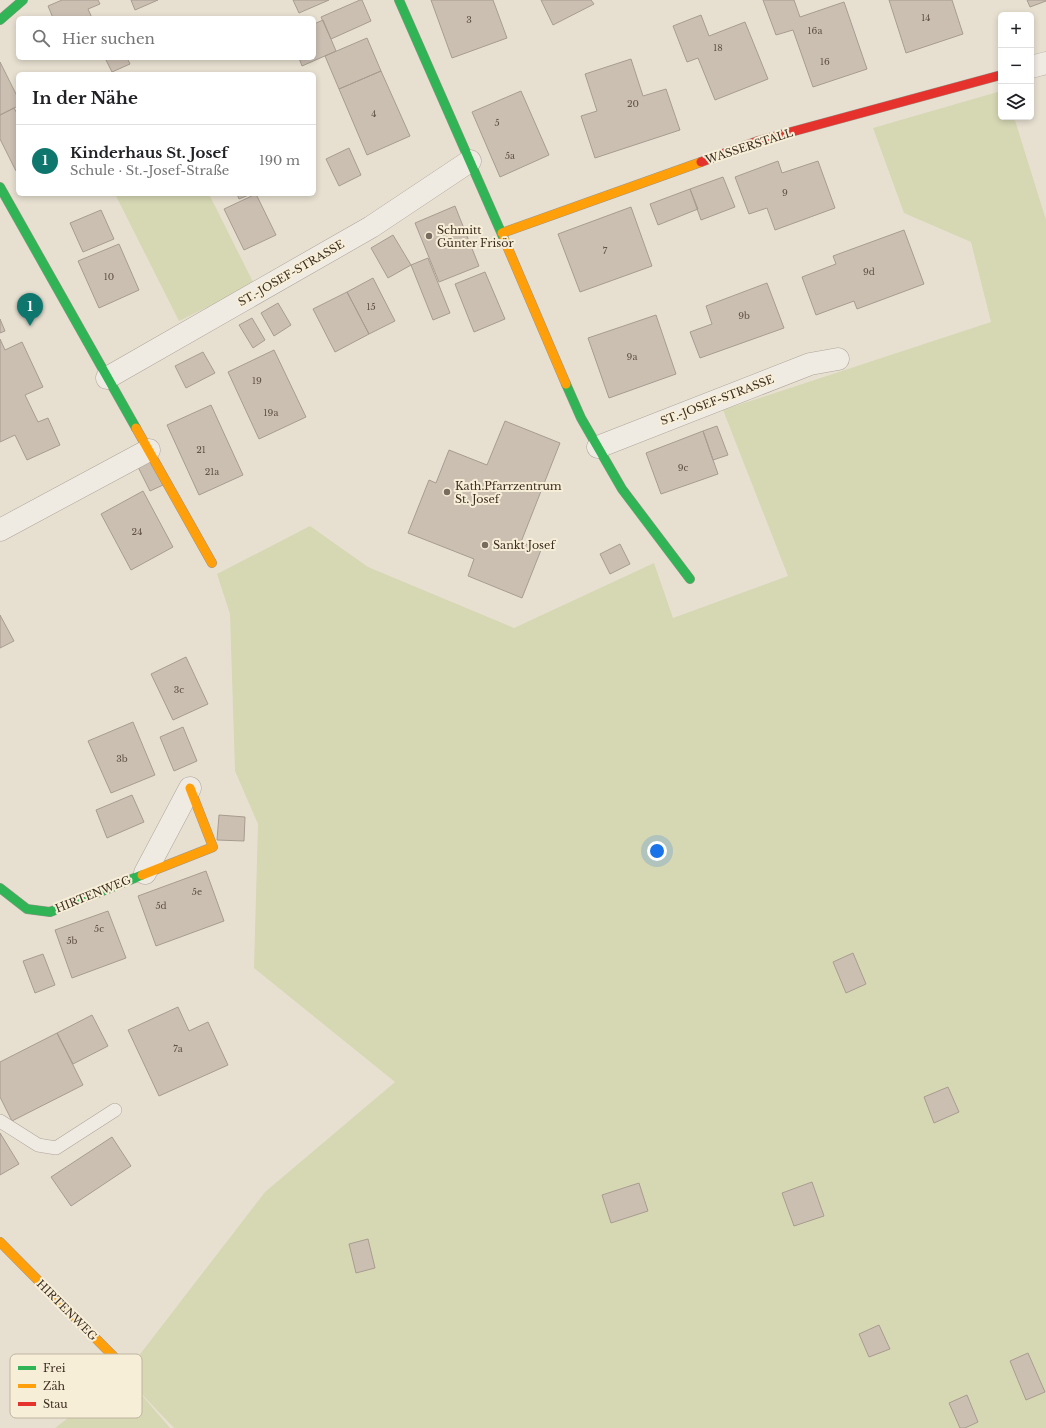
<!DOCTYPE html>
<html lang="de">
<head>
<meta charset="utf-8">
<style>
	:root { --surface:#fff; --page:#f2f2f2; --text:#202124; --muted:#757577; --line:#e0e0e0; --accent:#0f766e }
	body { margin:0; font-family:"Libre Baskerville",serif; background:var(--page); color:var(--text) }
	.controls { position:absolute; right:12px; top:12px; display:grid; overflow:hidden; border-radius:6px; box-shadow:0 2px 6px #0003 }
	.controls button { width:36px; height:36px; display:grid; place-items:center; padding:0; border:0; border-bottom:1px solid var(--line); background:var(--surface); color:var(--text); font:20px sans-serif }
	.you { position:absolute; left:657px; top:851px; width:14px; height:14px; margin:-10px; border:3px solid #fff; border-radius:50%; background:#1a73e8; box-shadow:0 0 0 6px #1a73e833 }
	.badge { display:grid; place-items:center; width:26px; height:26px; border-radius:50%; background:var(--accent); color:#fff; font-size:13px; font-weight:700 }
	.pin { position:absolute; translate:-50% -33px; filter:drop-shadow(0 1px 2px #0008) }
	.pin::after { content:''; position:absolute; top:21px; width:14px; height:12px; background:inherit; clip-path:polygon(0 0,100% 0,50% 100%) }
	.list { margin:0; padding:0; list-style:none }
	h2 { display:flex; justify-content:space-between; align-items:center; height:52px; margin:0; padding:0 16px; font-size:17px }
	h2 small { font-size:13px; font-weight:400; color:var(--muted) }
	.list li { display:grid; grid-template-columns:26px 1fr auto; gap:12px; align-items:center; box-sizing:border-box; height:72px; padding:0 16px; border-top:1px solid var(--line) }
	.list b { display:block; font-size:15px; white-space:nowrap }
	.list p { margin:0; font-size:13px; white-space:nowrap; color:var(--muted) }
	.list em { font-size:13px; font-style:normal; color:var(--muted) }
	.icon { flex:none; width:22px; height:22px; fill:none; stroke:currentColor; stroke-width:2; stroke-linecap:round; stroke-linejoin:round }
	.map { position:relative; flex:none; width:1046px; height:1428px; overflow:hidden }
	.search { position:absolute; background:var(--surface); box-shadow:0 2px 6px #0003; left:16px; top:16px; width:300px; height:44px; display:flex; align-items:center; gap:10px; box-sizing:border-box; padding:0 14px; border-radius:6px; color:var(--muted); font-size:15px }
	.panel { position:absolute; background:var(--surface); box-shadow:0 2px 6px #0003; left:16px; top:72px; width:300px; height:124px; border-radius:6px }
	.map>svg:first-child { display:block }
	.green { fill:#d6d7b3 }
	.building { fill:#cbbfb2; stroke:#a89c90 }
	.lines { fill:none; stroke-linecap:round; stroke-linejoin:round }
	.lane-casing { stroke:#ada599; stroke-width:14 }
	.street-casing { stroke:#ada599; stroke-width:23 }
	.fast-casing { stroke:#9c958a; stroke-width:10 }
	.slow-casing { stroke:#9c958a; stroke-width:10 }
	.jam-casing { stroke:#9c958a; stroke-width:10 }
	.lane { stroke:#efebe3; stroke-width:13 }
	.street { stroke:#efebe3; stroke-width:22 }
	.fast { stroke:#30b455; stroke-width:9 }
	.slow { stroke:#ff9f0a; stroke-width:9 }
	.jam { stroke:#e5322d; stroke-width:9 }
	.poi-dot { fill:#786c5e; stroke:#f7eed8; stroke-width:1.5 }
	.labels { text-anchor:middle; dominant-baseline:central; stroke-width:4; stroke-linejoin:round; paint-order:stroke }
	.number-label { font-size:9px; fill:#605244 }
	.street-label { font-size:11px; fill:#3d2e20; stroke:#f7eed8 }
	.poi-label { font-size:11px; fill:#3d2e20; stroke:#f7eed8; text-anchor:start }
	.key { fill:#f7eed8; stroke:#bfb4a1; stroke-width:1 }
	.key-label { font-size:11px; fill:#3d2e20 }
</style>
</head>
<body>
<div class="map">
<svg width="1046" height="1428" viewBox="0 0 1046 1428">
	<rect width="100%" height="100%" fill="#e7e0d1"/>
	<path class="green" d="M1001,91V117H1014L1046,220V1428H174L134,1386L170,1428H55L124,1375L265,1192L395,1082L254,968L258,824L235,771L230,614L217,574L310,526L368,567L514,628L654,563L673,618L788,576L723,410L991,322L971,242L904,213L873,128Z
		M115,194H209L254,284L179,321Z"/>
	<path class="building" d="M62,0H98L100,4L88,9L92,18H53L48,6Z
		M131,0H158L135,10Z
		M293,0H329L299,13Z
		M360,0H362L371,21L331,39L321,17Z
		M431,0H493L507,38L452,58Z
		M541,0H591L594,4L553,25Z
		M763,0H794L800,17L844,2L867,69L813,87L793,30L776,35Z
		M889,0H952L963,34L906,53Z
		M1027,0H1046V1L1030,7Z
		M701,15L709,36L745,22L768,79L715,100L698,58L687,62L673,26Z
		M323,20L336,51L302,66L299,58H314V24Z
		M367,38L381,71L339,89L325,56Z
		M105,58H127L130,64L112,72Z
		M631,59L643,96L666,89L680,130L595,158L581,116L597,111L585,74Z
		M0,62L18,98V106L0,115Z
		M381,71L410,136L367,155L339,89Z
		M521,91L549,155L500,177L472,112Z
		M14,108L18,115V170L16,171L0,139V115Z
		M349,148L361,175L339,186L326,159Z
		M778,161L782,173L818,161L835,208L775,230L767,208L749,214L735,177Z
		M723,177L735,207L701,220L690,189Z
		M690,189L698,209L658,225L650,204Z
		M237,194H251L239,199Z
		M256,194L276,235L244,250L224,209Z
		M455,206L479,266L439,282L415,223Z
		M631,207L652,266L580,292L558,234Z
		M101,210L114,239L83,252L70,223Z
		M904,230L924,284L857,309L854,301L816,315L802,277L836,264L833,256Z
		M393,235L411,265L388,278L371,248Z
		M119,244L139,290L99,308L78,261Z
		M428,258L450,313L433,320L411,265Z
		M485,272L505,319L474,332L455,284Z
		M373,278L395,321L369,334L347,292Z
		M767,283L784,328L700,358L690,332L712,324L706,306Z
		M347,292L369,334L335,352L313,309Z
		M278,303L291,325L274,336L261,313Z
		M656,315L676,374L609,398L588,338Z
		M252,318L265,340L253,348L239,325Z
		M0,319L5,331L0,333Z
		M0,339L5,350L22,342L43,387L25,395L38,422L48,418L60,445L27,460L15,435L0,442Z
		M274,350L306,417L259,439L228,372Z
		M203,352L215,373L186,388L175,366Z
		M211,405L243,475L199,495L167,425Z
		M505,421L560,443L521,542L541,550L522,598L468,576L474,559L408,533L429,480L436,483L449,450L487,465Z
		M717,426L728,455L713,460L703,431Z
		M703,431L718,474L661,494L646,453Z
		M150,460L163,485L150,491L138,467Z
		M143,491L173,547L131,570L101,514Z
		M620,544L630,564L610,574L600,554Z
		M0,615L14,641L0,648Z
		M186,657L208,704L173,720L151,674Z
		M133,722L155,775L111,793L88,741Z
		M183,727L197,761L174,771L160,737Z
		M132,795L144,822L107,838L96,810Z
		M219,815L245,817L244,841L217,840Z
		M206,871L224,921L156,946L138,896Z
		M108,911L126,958L72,978L55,930Z
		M853,953L866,984L846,993L833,962Z
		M43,954L55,985L35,993L23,961Z
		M178,1007L189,1031L208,1022L228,1065L159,1096L128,1030Z
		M92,1015L108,1046L73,1064L57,1033Z
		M57,1033L83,1085L12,1121L0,1097V1062Z
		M948,1087L959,1112L934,1123L924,1097Z
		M0,1133L19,1164L0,1175Z
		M112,1137L131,1166L71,1206L51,1177Z
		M812,1182L824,1216L794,1226L782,1193Z
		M639,1183L648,1211L611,1223L602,1195Z
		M368,1239L375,1268L356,1273L349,1244Z
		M879,1325L890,1349L869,1357L859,1334Z
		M1028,1353L1045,1392L1026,1400L1010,1361Z
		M967,1395L978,1422L965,1428H960L949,1403Z"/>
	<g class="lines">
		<g class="lane-casing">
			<path id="lane" d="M0,1121L38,1145L56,1148L115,1110"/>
		</g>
		<g class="street-casing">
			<path id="street" d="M1031,67L1046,63
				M107,378L371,227L470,161
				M598,447L810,364L838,359
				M0,530L149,450
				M145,873L190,788"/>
		</g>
		<g class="fast-casing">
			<path id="fast" d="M399,0L504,239
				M0,20L23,0
				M0,187L136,428
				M566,384L581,418L622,489L690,579
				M0,888L27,909L50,912L142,875"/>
		</g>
		<g class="slow-casing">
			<path id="slow" d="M502,233L701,162
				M504,239L566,384
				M136,428L212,563
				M142,875L213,847L190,788
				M0,1242L135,1378"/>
		</g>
		<g class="jam-casing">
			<path id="jam" d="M701,162L758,141L1001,75"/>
		</g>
		<use href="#lane" class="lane"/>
		<use href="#street" class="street"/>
		<use href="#fast" class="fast"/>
		<use href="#slow" class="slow"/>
		<use href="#jam" class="jam"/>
	</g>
	<g class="poi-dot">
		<circle cx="429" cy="236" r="4"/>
		<circle cx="447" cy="492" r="4"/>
		<circle cx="485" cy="545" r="4"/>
	</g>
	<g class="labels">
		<g class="number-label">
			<text x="926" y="17">14</text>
			<text x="469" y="19">3</text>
			<text x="815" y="30">16a</text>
			<text x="718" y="47">18</text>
			<text x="825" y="61">16</text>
			<text x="633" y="103">20</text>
			<text x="374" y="113">4</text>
			<text x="497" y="122">5</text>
			<text x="510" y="155">5a</text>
			<text x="785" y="192">9</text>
			<text x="605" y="250">7</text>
			<text x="869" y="271">9d</text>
			<text x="109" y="276">10</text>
			<text x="371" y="306">15</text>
			<text x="744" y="315">9b</text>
			<text x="632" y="356">9a</text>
			<text x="257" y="380">19</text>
			<text x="271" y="412">19a</text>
			<text x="201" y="449">21</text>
			<text x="683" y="467">9c</text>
			<text x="212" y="471">21a</text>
			<text x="137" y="531">24</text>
			<text x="179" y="689">3c</text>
			<text x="122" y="758">3b</text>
			<text x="197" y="891">5e</text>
			<text x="161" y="905">5d</text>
			<text x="99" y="928">5c</text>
			<text x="72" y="940">5b</text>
			<text x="178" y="1048">7a</text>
		</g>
		<g class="street-label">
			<text transform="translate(749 146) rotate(-18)">WASSERSTALL</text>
			<text transform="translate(291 273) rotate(-30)">ST.-JOSEF-STRASSE</text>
			<text transform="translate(717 400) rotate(-21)">ST.-JOSEF-STRASSE</text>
			<text transform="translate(93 894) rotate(-22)">HIRTENWEG</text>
			<text transform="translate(67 1310) rotate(45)">HIRTENWEG</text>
		</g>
		<g class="poi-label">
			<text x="437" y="230">Schmitt<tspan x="437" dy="13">Günter Frisör</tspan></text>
			<text x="455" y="486">Kath.Pfarrzentrum<tspan x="455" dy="13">St. Josef</tspan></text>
			<text x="493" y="545">Sankt Josef</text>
		</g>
	</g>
	<rect x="10" y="1354" width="132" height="64" rx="6" class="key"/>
	<rect x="18" y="1366" width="18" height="4" fill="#30b455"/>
	<rect x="18" y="1384" width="18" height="4" fill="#ff9f0a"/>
	<rect x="18" y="1402" width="18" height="4" fill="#e5322d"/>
	<g class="key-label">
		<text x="43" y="1372">Frei</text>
		<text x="43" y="1390">Zäh</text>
		<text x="43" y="1408">Stau</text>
	</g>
</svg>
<div class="controls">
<button>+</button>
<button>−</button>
<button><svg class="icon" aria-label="layers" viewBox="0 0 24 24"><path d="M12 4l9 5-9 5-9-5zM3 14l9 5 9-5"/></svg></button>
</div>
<div class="you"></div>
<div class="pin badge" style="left:30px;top:326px">1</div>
<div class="search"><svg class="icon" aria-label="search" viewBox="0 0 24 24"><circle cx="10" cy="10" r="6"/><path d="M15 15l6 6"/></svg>Hier suchen</div>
<section class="panel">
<h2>In der Nähe<small></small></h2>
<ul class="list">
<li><span class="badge">1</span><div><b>Kinderhaus St. Josef</b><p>Schule · St.-Josef-Straße</p></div><em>190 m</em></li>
</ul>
</section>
</div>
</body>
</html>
